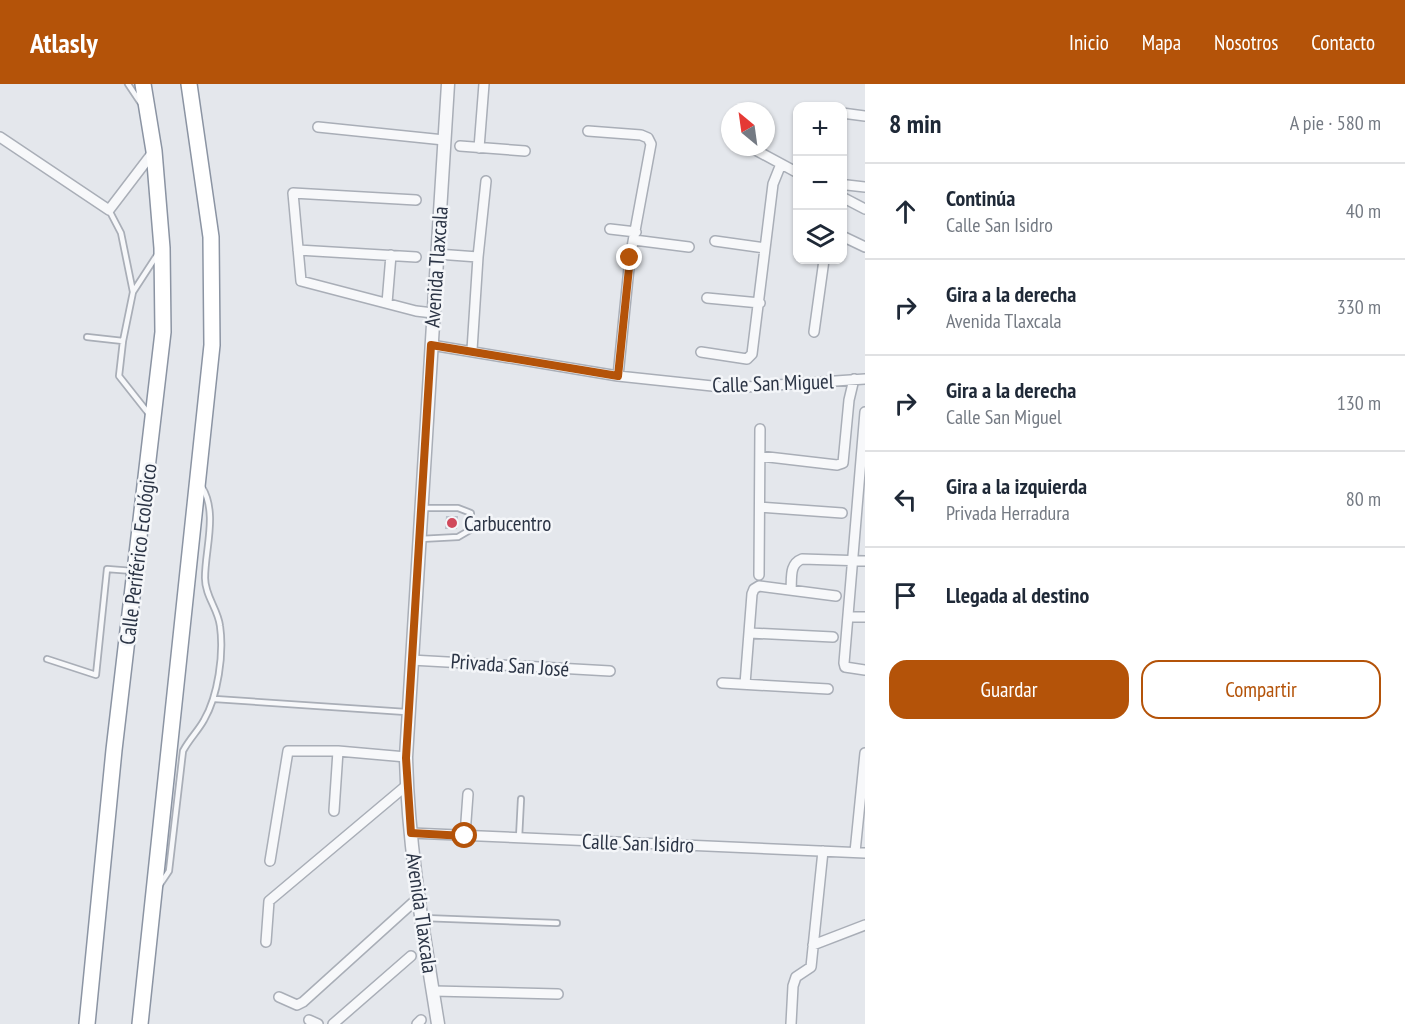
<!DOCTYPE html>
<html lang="es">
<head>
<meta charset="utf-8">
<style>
	:root { --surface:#fff; --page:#f2f2f3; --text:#1f2937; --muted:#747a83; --line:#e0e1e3; --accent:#b45309 }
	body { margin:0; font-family:"PT Sans Narrow",sans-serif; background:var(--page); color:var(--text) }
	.controls { position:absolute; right:18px; top:18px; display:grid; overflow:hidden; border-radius:12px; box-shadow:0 2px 4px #0004 }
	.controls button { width:54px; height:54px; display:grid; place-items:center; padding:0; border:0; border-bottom:2px solid var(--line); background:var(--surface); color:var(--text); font:30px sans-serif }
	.compass { position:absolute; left:721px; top:18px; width:54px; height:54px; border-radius:50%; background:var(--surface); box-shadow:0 2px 4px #0004; rotate:331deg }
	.stop { position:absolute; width:18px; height:18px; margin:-14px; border:4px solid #b45309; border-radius:50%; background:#fff }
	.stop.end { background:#b45309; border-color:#fff; box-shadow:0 2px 6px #0008 }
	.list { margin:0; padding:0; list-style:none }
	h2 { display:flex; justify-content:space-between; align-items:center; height:78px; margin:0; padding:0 24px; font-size:26px }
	h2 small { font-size:20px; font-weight:400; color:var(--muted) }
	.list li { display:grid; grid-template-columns:39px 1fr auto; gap:18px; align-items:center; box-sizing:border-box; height:96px; padding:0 24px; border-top:2px solid var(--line) }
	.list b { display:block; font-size:22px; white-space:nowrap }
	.list p { margin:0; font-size:20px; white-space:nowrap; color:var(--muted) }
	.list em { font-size:20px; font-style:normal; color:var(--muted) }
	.actions { display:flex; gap:12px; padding:18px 24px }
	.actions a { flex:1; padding:14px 0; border:2px solid var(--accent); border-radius:18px; text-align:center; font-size:21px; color:var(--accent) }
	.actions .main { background:var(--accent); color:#fff }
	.icon { flex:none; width:33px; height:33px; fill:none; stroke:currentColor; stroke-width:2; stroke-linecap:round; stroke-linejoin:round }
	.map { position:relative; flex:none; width:865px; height:940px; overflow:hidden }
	header { display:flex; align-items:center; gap:36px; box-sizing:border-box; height:84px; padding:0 30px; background:var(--accent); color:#fff }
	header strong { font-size:28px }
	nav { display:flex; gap:33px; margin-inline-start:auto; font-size:21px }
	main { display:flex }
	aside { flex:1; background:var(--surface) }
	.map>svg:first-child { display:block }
	.building { fill:#bbc0ca }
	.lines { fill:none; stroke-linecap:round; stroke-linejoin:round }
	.service-casing { stroke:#a9aeb7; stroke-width:8 }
	.minor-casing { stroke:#a9aeb7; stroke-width:12 }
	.tertiary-casing { stroke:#a9aeb7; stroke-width:15 }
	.trunk-casing { stroke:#8b94a3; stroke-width:18 }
	.service { stroke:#f7f8fa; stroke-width:4.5 }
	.minor { stroke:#f7f8fa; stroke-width:9 }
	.tertiary { stroke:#f7f8fa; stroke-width:12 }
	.trunk { stroke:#fff; stroke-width:15 }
	.route { stroke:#b45309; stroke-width:8 }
	.poi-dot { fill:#d1495b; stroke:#f4f6f9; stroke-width:2 }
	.labels { text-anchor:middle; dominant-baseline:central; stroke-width:5; stroke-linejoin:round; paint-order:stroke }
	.street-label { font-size:21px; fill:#2b3445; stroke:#f4f6f9 }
	.poi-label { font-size:21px; fill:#2b3445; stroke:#f4f6f9; text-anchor:start }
</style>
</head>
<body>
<header>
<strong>Atlasly</strong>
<nav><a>Inicio</a><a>Mapa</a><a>Nosotros</a><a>Contacto</a></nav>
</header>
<main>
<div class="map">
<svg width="865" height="940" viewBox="0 0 865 940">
	<rect width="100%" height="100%" fill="#e4e7ec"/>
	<path class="building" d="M446,432H458L457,445H445Z"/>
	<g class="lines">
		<g class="service-casing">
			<path id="service" d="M128,0L140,18
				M109,126L121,149L133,208
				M87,253L123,257
				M149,330L119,292L123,257L133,208L157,171
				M420,455L458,453L470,446L471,429L458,424H424
				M47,575L96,591L107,485L133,487
				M215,615L406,628
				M519,754L521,715
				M159,802L169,787L183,667C190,654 198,647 204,636C218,612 224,570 220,542C218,525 205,512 205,494C205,465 218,429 202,403
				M424,834L557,839"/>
		</g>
		<g class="minor-casing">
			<path id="minor" d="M842,29L865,32
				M318,43L444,56
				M588,47L641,51L648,54L651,60L630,174L618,292
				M0,53L109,126L154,67
				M460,62L525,67
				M750,63L798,89
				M479,64L484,0
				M847,101L865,103
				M842,113L865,125
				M416,116L293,109L301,197L416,227L433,229
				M610,145L636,148
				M842,152L865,163
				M634,156L689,163
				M715,157L765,164
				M298,166L416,173
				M437,170L478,173
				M707,214L760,219
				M387,219L391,171
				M814,248L824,176
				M431,261L618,292L731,304L865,295
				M472,266L478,173L486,97
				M701,268L747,275L752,270L773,100L781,80
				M865,328L844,579L845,583L865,586
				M760,372L837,381L843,379L849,316L854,295
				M760,423L842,429
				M759,491L760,345
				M791,506C792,494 789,480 802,475L865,477
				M849,533H865
				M750,549L833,553
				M411,576L610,587
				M722,599L828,605
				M745,600L752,510L754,505L759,502L836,512
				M334,727L338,667
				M411,749L865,769
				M465,751L468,710
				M855,768L865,669
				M270,777L288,667H338L406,673
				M266,858L269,817L407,701
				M813,861L865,841
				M433,907L558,910
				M279,913L297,921L303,918L418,814
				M309,936L318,940
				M333,940L411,872
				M417,940L421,936
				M791,940L793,902L796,893L811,883L823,767"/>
		</g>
		<g class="tertiary-casing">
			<path id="tertiary" d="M438,940C424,852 408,763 406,673L448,0"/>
		</g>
		<g class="trunk-casing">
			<path id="trunk" d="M87,940L114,666L163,248L162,164L154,67L143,0
				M140,940L212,261L211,153L189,0"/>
		</g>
		<use href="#service" class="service"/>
		<use href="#minor" class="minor"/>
		<use href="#tertiary" class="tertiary"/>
		<use href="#trunk" class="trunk"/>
	</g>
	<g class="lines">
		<path class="route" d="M465,752L411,749L406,674L431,261L618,292L630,174"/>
	</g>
	<circle class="poi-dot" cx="452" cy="439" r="6"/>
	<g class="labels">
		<g class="street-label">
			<text transform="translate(436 183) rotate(-86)">Avenida Tlaxcala</text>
			<text transform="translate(773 299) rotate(-2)">Calle San Miguel</text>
			<text transform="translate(138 470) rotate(-83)">Calle Periférico Ecológico</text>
			<text transform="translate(510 581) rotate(4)">Privada San José</text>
			<text transform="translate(638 759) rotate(2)">Calle San Isidro</text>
			<text transform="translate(422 829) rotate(82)">Avenida Tlaxcala</text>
		</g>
		<g class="poi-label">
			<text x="464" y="439">Carbucentro</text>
		</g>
	</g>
</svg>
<div class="controls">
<button>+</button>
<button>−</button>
<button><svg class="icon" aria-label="layers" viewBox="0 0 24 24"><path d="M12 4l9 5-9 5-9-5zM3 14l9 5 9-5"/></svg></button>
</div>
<svg class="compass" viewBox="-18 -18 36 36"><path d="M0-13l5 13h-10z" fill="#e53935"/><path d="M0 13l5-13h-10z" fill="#747a83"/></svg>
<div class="stop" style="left:465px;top:752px"></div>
<div class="stop end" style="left:630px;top:174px"></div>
</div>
<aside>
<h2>8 min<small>A pie · 580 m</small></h2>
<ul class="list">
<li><svg class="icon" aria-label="ahead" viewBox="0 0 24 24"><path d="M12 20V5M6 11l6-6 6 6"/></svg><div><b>Continúa</b><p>Calle San Isidro</p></div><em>40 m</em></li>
<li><svg class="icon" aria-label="right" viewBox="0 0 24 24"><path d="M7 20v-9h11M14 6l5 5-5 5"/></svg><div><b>Gira a la derecha</b><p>Avenida Tlaxcala</p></div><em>330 m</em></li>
<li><svg class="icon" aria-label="right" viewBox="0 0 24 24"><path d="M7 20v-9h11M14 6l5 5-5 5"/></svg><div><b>Gira a la derecha</b><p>Calle San Miguel</p></div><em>130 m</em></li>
<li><svg class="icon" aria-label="left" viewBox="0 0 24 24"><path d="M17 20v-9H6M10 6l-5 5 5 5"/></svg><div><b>Gira a la izquierda</b><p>Privada Herradura</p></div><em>80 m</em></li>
<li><svg class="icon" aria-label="arrive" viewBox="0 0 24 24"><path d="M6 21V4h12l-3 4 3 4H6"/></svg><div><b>Llegada al destino</b></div></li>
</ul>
<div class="actions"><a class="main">Guardar</a><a>Compartir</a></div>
</aside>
</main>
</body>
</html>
